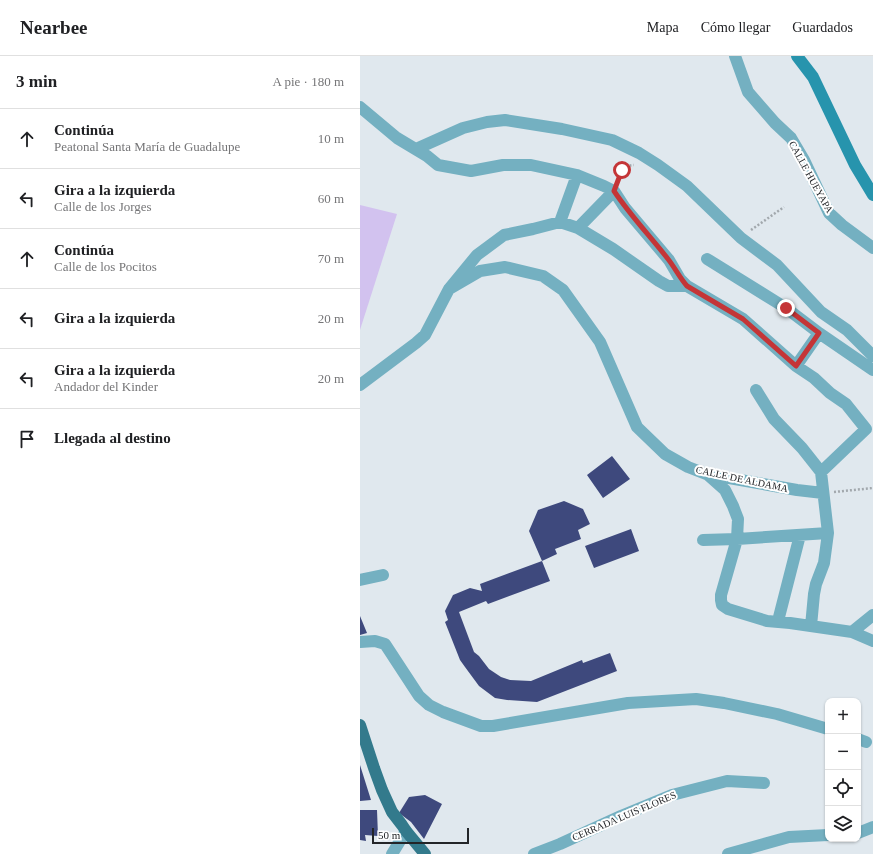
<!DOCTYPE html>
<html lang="es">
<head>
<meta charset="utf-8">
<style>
	:root { --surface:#fff; --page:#f6f6f6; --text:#202124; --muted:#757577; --line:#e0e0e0 }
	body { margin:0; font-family:"Times New Roman",serif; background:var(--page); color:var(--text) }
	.controls { position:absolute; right:12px; bottom:12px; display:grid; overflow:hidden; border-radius:8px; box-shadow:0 1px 3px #0004 }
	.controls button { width:36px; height:36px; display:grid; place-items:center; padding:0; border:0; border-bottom:1px solid var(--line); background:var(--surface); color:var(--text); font:20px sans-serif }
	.scale { position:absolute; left:12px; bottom:10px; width:97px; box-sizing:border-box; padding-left:4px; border:2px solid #232528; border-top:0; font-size:11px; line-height:14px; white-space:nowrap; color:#232528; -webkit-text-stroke:3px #fff; paint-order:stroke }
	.stop { position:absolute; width:12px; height:12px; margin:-9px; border:3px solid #c43537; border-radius:50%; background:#fff }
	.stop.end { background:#c43537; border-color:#fff; box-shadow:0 1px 4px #0008 }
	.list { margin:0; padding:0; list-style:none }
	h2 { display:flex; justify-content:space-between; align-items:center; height:52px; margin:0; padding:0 16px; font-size:17px }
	h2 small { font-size:13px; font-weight:400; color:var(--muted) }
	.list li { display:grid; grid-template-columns:26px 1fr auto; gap:12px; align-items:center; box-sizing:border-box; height:60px; padding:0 16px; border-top:1px solid var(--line) }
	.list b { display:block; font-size:15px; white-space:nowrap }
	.list p { margin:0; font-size:13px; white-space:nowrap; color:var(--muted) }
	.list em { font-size:13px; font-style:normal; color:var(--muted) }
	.icon { flex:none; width:22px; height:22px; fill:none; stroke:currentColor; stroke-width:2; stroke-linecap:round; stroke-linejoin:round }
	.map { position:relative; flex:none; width:513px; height:798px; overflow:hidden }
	header { display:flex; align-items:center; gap:24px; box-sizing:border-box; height:56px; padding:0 20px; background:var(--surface); border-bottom:1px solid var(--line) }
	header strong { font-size:19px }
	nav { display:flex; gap:22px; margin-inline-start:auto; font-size:14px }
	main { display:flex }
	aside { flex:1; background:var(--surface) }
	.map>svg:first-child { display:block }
	.green { fill:#d2c2ef }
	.building { fill:#3e497d }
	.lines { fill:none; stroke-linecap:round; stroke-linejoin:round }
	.path { stroke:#a2a8ad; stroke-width:2.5; stroke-dasharray:2 2; stroke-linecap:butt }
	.minor { stroke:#74b0c1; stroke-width:12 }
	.secondary { stroke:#2794ad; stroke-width:12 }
	.primary { stroke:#337a8c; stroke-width:12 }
	.route { stroke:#c43537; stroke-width:5 }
	.labels { text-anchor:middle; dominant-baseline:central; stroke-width:4; stroke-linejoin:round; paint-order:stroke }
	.street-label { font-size:10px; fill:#232528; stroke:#fff }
</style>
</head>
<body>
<header>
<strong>Nearbee</strong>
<nav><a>Mapa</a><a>Cómo llegar</a><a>Guardados</a></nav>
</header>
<main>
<aside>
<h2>3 min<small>A pie · 180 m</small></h2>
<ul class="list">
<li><svg class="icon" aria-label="ahead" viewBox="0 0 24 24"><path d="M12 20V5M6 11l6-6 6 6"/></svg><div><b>Continúa</b><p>Peatonal Santa María de Guadalupe</p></div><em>10 m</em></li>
<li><svg class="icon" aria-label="left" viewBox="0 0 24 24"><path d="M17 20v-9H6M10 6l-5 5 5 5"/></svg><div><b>Gira a la izquierda</b><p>Calle de los Jorges</p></div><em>60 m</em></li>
<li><svg class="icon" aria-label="ahead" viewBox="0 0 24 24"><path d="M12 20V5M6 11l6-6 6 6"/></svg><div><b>Continúa</b><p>Calle de los Pocitos</p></div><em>70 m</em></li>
<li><svg class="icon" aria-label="left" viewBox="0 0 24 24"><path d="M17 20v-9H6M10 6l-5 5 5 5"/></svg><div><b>Gira a la izquierda</b></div><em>20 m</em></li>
<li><svg class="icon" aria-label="left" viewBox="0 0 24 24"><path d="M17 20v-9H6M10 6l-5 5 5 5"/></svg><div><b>Gira a la izquierda</b><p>Andador del Kinder</p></div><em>20 m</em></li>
<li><svg class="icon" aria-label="arrive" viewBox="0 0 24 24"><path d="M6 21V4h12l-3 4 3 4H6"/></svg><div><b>Llegada al destino</b></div></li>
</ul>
</aside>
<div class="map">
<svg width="513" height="798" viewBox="0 0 513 798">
	<rect width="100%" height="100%" fill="#e0e8ee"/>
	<path class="green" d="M0,149L37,158L0,274Z"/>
	<path class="building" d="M252,400L270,423L243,442L227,419Z
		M204,445L223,453L230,468L218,474L221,483L195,493L197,498L182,505L190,525L128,548L126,545L99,556L114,596L119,600L129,613L141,621L150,624L171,625L222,604L223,607L250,597L257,615L177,646L147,644L135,642L119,630L105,611L100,604L85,566L88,564L85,555L93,539L110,532L122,535L120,528L182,505L169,475L178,454Z
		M271,473L279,495L234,512L225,490Z
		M0,560L7,577L0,579Z
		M0,709L11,744L0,745Z
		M65,739L82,748L64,783L51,766L39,757L49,741Z
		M0,754H17L18,780L5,779L6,785L0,784Z"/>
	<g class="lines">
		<path class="path" d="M258,125C261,117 264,109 274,109
			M391,174L424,151
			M474,436L513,432"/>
		<path class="minor" d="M375,0L388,36L415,67L431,82L444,104L469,157L482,169L513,192
			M0,51L37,82L67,100L78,109L111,115L143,109H171L217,119L244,130L254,135L265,152L309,204L320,223L327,230L383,263L436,310L454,322L470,337L486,348L506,373L461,416
			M56,93L103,72L127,66L145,64L202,73L252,84L279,97L298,109L327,130L381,182L417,209L461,256L487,274L513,300
			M200,166L217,119
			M218,172L254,135
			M347,203L426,252L459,277L513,314
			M89,233L120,215L145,211L183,220L203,234L240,286L277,371L305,398L328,411L346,418L437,434L463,437
			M436,310L459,277
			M0,329L56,287L65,279L89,233L117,199L144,179L173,173L200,166L218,172L253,193L299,225L308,230H327
			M396,334L414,363L442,392L461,416
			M347,418L365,434L373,450L378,463L377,483L361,539V544L362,549L368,553L407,565L430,567L492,576L513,585
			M343,484L377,483L468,477
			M0,524L23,519
			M418,565L440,479
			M451,570L454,538L456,528L464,507L468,477L461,416
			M492,576L513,559
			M0,586L15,585L25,588L59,640L69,649L83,656L121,670H133L268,647L336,643L364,647L417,658L468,673
			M498,683L506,686
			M498,777L513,771
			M32,798L46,775
			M174,798L200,788L261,760L312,739L367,725L404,727
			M368,798L429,781L468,779"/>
		<path class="secondary" d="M437,0L453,21L495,109L513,139"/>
		<path class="primary" d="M0,669L14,712L22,734L32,756L42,769L46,775L65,798"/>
	</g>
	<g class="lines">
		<path class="route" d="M262,114L254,135C270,159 290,180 308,203C315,212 320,222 327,230L383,263L436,310L459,277L426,252"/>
	</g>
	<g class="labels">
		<g class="street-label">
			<text transform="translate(451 121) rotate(61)">CALLE HUEYAPA</text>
			<text transform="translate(382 423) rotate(12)">CALLE DE ALDAMA</text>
			<text transform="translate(264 760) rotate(-23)">CERRADA LUIS FLORES</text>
		</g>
	</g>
</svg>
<div class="controls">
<button>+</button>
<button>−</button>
<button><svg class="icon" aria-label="locate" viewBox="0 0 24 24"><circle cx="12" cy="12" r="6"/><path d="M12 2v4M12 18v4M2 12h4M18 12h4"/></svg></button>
<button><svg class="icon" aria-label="layers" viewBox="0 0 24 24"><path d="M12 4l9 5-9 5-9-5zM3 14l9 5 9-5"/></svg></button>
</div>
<div class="scale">50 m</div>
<div class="stop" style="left:262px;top:114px"></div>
<div class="stop end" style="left:426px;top:252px"></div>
</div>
</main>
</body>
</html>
